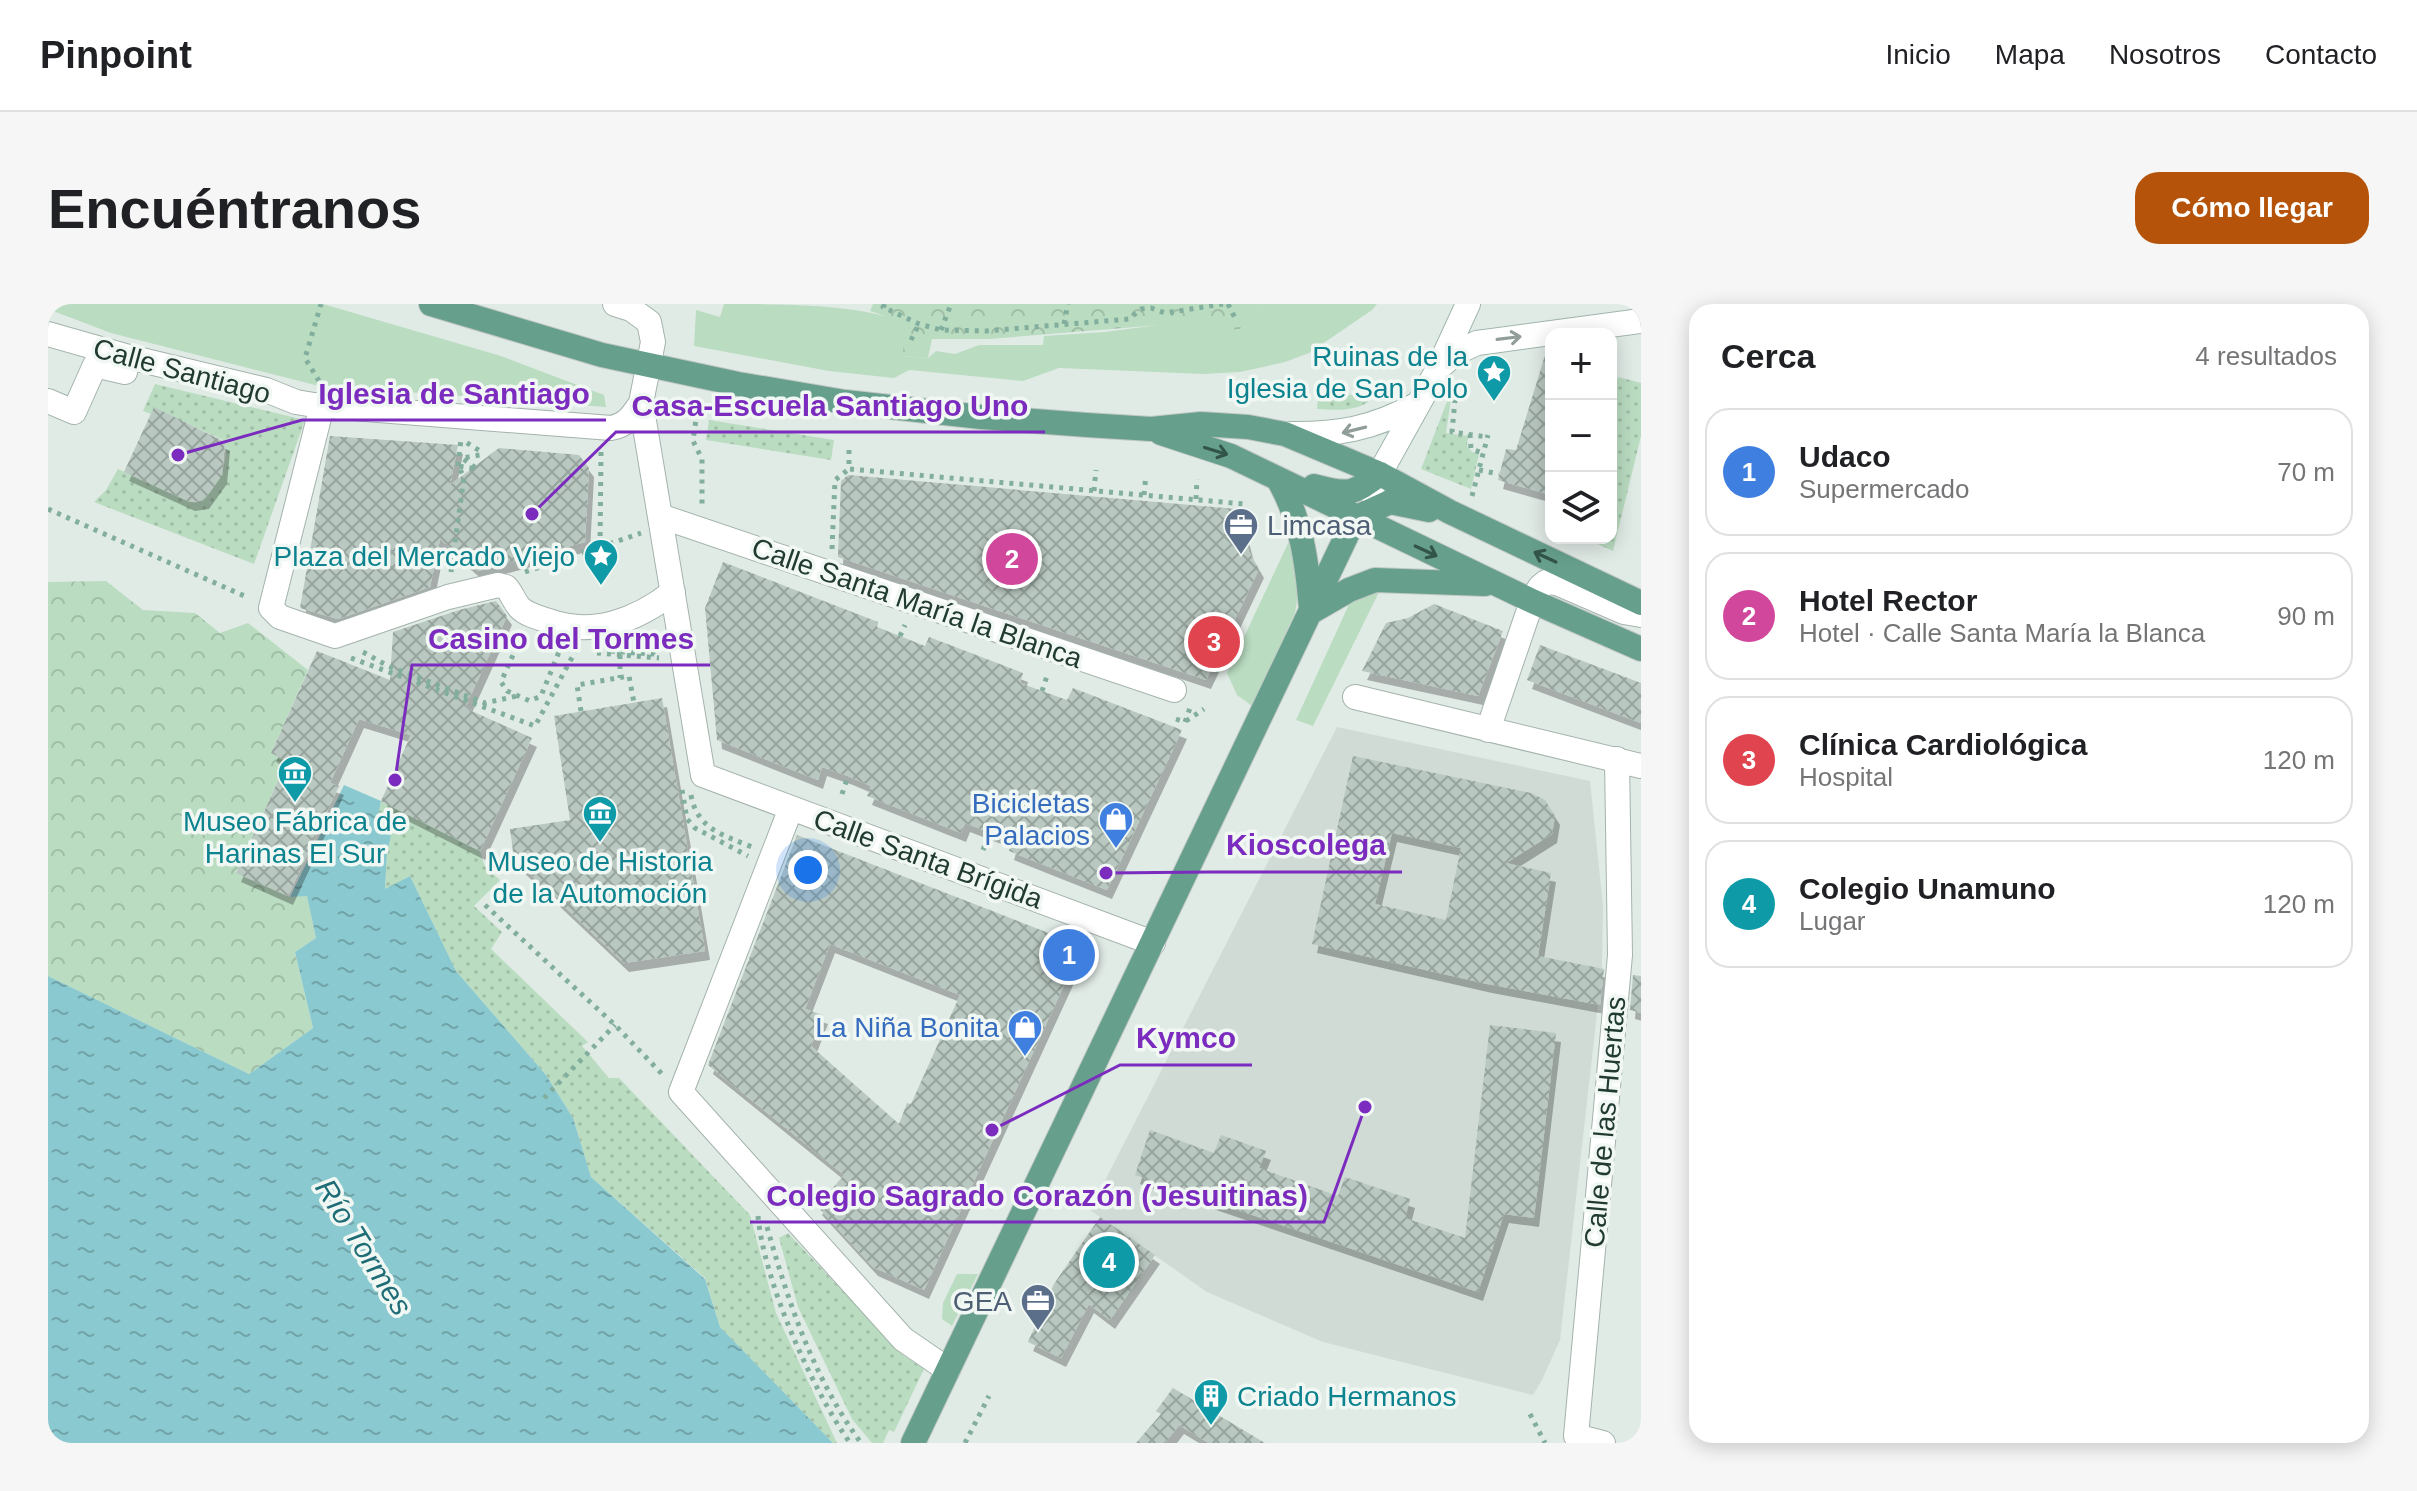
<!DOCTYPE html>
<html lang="es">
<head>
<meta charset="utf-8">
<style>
	:root { --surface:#fff; --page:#f6f6f6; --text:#202124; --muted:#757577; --line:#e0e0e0; --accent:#b45309 }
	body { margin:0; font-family:Helvetica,sans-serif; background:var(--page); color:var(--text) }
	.controls { position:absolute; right:24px; top:24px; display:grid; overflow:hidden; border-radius:16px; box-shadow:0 4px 20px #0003 }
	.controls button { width:72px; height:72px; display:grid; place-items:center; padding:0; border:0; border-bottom:2px solid var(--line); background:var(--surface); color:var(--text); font:40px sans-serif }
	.you { position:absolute; left:760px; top:566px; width:28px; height:28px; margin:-20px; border:6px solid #fff; border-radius:50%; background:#1a73e8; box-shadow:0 0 0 12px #1a73e833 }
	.badge { display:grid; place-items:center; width:52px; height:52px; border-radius:50%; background:var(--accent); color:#fff; font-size:26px; font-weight:700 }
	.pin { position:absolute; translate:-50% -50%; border:4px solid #fff; box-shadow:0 2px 8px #0006 }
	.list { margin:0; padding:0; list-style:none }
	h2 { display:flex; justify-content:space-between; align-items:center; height:104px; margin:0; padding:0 32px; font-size:34px }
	h2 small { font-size:26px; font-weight:400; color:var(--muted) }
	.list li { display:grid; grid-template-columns:52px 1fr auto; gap:24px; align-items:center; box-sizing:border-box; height:128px; margin:0 16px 16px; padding:0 16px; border:2px solid var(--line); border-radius:24px }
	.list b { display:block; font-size:30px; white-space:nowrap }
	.list p { margin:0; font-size:26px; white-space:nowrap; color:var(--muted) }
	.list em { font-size:26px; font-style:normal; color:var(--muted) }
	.icon { flex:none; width:44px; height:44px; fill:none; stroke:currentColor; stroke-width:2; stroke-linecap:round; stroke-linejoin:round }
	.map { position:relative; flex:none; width:1593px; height:1139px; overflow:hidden; border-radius:24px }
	header { display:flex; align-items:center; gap:48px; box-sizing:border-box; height:112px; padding:0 40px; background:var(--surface); border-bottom:2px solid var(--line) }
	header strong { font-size:38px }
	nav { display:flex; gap:44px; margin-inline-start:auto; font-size:28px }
	.intro { display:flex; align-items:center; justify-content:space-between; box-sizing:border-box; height:192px; padding:0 48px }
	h1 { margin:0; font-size:56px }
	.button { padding:20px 36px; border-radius:24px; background:var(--accent); color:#fff; font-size:28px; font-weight:700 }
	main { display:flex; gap:48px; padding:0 48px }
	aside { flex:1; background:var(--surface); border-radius:24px; box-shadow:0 4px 20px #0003 }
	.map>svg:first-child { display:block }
	.built { fill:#cfdbd4 }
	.grass { fill:url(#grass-dots) }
	.forest { fill:url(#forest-crowns) }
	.garden { fill:#badcc1 }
	.water { fill:url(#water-ripples) }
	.building { fill:url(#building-cross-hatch); fill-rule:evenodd; filter:url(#shadow) }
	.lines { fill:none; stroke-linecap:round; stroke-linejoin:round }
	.street-casing { stroke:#a4b3ac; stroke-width:26 }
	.secondary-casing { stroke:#a0b6ad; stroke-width:26 }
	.primary-casing { stroke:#c1c8c6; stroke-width:26 }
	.path { stroke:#82ae9d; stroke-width:5; stroke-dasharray:4 6; stroke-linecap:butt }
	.street { stroke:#fff; stroke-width:24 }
	.secondary { stroke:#fff; stroke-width:24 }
	.primary { stroke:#669f8c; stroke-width:24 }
	.oneway { stroke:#909d98 }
	.oneway2 { stroke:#335448 }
	.labels { text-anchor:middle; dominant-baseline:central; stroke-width:7; stroke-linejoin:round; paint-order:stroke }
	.culture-label { font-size:28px; fill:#0d838f; stroke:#f1f8f4; text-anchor:end }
	.street-label { font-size:28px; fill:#223b32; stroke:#f1f8f4 }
	.service-label { font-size:28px; fill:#4e5e75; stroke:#f1f8f4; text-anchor:start }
	.shop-label { font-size:28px; fill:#366cbe; stroke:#f1f8f4; text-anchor:end }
	.water-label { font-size:30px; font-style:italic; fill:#1e6c75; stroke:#f1f8f4 }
	.leader { fill:none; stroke:#7b2cbf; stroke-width:3 }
	.callout-dot { fill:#7b2cbf; stroke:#f1f8f4; stroke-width:3 }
	.callout-label { font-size:30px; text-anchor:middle; font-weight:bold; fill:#7b2cbf; stroke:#f1f8f4; stroke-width:7; stroke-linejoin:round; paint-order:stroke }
</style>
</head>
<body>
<header>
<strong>Pinpoint</strong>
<nav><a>Inicio</a><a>Mapa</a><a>Nosotros</a><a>Contacto</a></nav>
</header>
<div class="intro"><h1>Encuéntranos</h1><a class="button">Cómo llegar</a></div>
<main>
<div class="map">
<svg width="1593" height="1139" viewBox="0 0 1593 1139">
	<defs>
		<pattern id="grass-dots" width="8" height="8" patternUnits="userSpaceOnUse" patternTransform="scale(2)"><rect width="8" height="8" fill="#badcc1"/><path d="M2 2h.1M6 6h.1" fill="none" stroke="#a0bea6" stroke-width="1.8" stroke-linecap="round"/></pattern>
		<pattern id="forest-crowns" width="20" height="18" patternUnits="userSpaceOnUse" patternTransform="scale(2)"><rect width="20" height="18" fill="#badcc1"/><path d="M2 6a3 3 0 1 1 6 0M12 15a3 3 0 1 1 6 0" fill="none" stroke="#a0bea6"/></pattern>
		<pattern id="water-ripples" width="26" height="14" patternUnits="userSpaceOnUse" patternTransform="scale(2)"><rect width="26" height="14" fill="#8ac9cf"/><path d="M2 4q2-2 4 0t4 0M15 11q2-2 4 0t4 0" fill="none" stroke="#70a4a9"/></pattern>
		<pattern id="building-cross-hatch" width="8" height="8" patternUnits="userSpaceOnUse" patternTransform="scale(2)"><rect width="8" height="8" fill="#b9c8c1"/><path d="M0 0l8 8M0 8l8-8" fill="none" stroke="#96a49d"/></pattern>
		<filter id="shadow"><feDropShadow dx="5" dy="9" stdDeviation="0" flood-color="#0004"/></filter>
	</defs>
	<rect width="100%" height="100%" fill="#e1ebe6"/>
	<path class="built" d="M1289,423L1542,477L1555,602L1554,665L1512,1036L1494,1076L1485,1091L1275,1038L1159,988L1042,906Z"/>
	<path class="grass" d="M1570,73L1593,79V132L1565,247L1536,234H1563V95Z
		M107,80L257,116L206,260L46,198L58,186L70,165L146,199C166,195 185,153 175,136L106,104L103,110L95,107Z
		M1405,82L1398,129L1420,132L1419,142L1424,148L1431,150L1423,185L1373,165Z
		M1271,88L1317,92L1321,94L1320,98C1304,108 1287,106 1269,105Z
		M661,116L786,136L783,156L658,136Z
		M333,497L432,547L437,563L452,576L426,602L454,628L443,645L540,738L534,742L561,774H571L702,911L728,1009L789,1139H785L672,1023L657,974L543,873L525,814L498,771L408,667L362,572L337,586L339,549L343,532L329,518Z
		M740,929L856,1052L876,1065L846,1128L841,1126L835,1139H824L804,1115L750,1003L731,934Z"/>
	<path class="forest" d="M825,0H1213L1196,11L1201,21L1187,27L1112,21L941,35H884L880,54L855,52L837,12L822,7Z
		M58,277L95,306L147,309L172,329L200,319L260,366L223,449L239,457L188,568L242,593L259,591L268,634L247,648L265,724L201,770L0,672V278Z"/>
	<path class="garden" d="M0,0H275L453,52L556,91L558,103L267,81L63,29L0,5Z
		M676,0C721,0 795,0 836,12C843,15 850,21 856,26L855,52L880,54L888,47L907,50L931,41H995L996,32L1057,28L1178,12L1188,27L1200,21L1195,11L1213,0H1329L1324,6L1261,49L1237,58L1192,68L1155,70L1011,64L975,77L861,66L846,74L781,67L646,42L648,6L672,13Z
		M1243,233L1251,284L1247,309L1204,402L1189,391L1179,369Z
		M1332,286L1265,422L1248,416L1303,296Z
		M909,970H930L904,1022L894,1015L895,999Z"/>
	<path class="water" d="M296,481L333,497L329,518L343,532L339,549L337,585L362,572L408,667L498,771L525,814L543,873L657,975L672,1023L785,1139H0V672L201,770L265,724L247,648L268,634L259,592L242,593Z"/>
	<path class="building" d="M1498,48L1503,49V191L1450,176L1458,145L1468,146Z
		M106,103L177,138L174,171L156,196L142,198L76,168Z
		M282,132L410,141L402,181L451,144L531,151L541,164L537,238L430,267L392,235L382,283L290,315L252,304Z
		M800,171L1189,205L1201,248L1211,265L1158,376L790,253L793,177Z
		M675,258L830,318L829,323L877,342L881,333L975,369L972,379L994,387L1019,396L1025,384L1134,426L1059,586L961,547L964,537L917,519L913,529L819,492L823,482L800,472L774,463L770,476L669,436L657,304Z
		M448,297L459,312L417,404L484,434L432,547L333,497L363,431L311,415L282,479L291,482L240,592L188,569L239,457L223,449L269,347L342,376L345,328L411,306Z
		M1386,300L1455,327L1430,392L1314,367L1338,319L1360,314Z
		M1492,341L1593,379V419L1479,376Z
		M614,394L657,647L576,659L466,555L462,525L522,516L506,412Z
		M1305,452L1483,489L1497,496L1507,512L1504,530L1458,559L1503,569L1490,652L1556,665L1552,701L1439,680L1264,640ZM1344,529L1413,544L1398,616L1327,600Z
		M749,531L1034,642L876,986L825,963L769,902L796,871L660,761ZM782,640L912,691L863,800L859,799L851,820L763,742L775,711L757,705Z
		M1585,671L1593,672V709L1582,706Z
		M1442,721L1508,729L1486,914L1456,910L1430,988L1087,871L1102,826L1166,849L1173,831L1218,847L1211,864L1290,892L1297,873L1362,895L1357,914L1417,934Z
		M1052,913L1107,951L1062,1016L1041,1000L1013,1054L980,1038L1006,980Z
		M1125,1084L1217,1139H1161L1131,1121L1117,1139H1088L1113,1110L1108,1107Z"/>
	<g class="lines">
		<g class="street-casing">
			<path id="street" d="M567,0L583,5L601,18L605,38L593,99L655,471L1105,639
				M0,30L81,53L218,86L248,98L266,101L563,124C579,121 584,112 593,99
				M0,97L26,108L47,61L77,68
				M274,102L223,304L232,313L287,332L400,293L450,281L458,283C464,289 466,298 472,304C479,311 492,314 501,317C545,333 589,316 625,288
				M612,212L1126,386
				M1307,393L1593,462
				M1440,426L1484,297L1492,283L1498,278L1509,279L1576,308L1593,311
				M743,504L633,788L855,1035L900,1066
				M1555,1139L1528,1132L1572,651L1569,455"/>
		</g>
		<g class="secondary-casing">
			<path id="secondary" d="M1393,62L1407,49L1429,39L1593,17
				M1238,130C1290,131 1324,125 1370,100
				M1322,187L1391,63L1420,0"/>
		</g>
		<g class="primary-casing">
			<path id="primary" d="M383,0L554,51L690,80L797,98L933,113L1039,121L1103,125L1153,120L1200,123L1237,130L1332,170L1402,208L1593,299
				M1113,129L1183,152L1484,297L1593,345
				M1230,175C1254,217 1259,258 1263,305
				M1266,182C1300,191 1304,191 1332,170
				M1307,214L1342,198L1381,206
				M1263,308L1301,286L1327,276L1437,280
				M865,1139L1307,214"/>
		</g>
		<path class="path" d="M837,0L835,3L871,20L893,26L938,27L1081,15L1093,5L1103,4L1117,9L1175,0
			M1180,0L1188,16
			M1016,20L1020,0
			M893,26L903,0
			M863,36L871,20
			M271,77L257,54L273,0
			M1408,85L1404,128L1439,133
			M649,108L645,137L654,155V201
			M1422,130L1423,145L1435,149
			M801,146V165L1196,200
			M410,162L413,135
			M1431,166L1451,170
			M1046,187L1048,166
			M1096,191L1098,171
			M1424,192L1440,131
			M1148,195L1149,175
			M0,205L201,294
			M552,243L593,229
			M784,245L787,176L801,165
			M403,268L416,173L410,162L429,165L414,154L432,151V147L416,137
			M477,268L552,243L553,148
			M852,332L857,321
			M473,333L453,378L459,387L482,397L493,392L513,343
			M563,347L606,350L611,354
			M315,348L340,362L437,399L469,392
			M549,349L611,354
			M572,351V374
			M303,354L487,422L527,348
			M994,387L999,372
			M533,407L529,381L581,372L586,399
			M1128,415L1137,418
			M1138,417L1156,405
			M1137,418L1142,404
			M634,486L639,515L647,524L700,552
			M794,490L800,472
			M643,491C649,525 675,531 704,543
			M935,546L942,528
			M437,601L567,721L615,771
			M496,794L567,721
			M710,912C716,978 764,1085 802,1139
			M719,923C741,1000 765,1073 813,1139
			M1482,1110L1497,1139
			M917,1139L941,1092"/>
		<use href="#street" class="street"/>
		<use href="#secondary" class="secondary"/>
		<use href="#primary" class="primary"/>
	</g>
	<defs><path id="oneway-shaft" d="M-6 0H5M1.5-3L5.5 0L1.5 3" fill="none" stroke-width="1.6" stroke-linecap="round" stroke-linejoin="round" transform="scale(2)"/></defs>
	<g class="oneway">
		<use href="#oneway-shaft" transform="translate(1461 34) rotate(-7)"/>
		<use href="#oneway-shaft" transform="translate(1306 126) rotate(166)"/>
	</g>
	<g class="oneway2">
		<use href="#oneway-shaft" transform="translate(1168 147) rotate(17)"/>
		<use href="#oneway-shaft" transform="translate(1378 247) rotate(25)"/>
		<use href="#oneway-shaft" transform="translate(1497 253) rotate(-155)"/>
	</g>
	<defs>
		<g id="sight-pin" transform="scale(1.8)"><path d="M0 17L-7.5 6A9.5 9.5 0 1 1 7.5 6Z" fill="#0f9aa8" stroke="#f1f8f4"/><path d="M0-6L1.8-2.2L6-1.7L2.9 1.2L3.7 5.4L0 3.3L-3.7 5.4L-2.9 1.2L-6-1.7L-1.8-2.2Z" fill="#fff"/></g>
		<g id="office-pin" transform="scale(1.8)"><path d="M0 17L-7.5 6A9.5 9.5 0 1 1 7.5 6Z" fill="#5c6f8a" stroke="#f1f8f4"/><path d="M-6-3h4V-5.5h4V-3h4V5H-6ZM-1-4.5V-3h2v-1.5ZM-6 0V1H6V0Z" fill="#fff"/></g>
		<g id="museum-pin" transform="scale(1.8)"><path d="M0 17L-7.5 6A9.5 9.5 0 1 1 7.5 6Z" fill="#0f9aa8" stroke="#f1f8f4"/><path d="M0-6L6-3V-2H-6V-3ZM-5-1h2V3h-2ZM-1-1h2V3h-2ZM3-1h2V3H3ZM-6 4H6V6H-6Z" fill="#fff"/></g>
		<g id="shop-pin" transform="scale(1.8)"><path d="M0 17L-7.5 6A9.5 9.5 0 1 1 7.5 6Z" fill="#3f7fe0" stroke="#f1f8f4"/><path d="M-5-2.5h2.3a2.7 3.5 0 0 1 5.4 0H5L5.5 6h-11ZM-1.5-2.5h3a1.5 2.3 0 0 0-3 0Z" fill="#fff"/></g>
		<g id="building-pin" transform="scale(1.8)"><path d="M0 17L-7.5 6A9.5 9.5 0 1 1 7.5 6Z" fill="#0f9aa8" stroke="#f1f8f4"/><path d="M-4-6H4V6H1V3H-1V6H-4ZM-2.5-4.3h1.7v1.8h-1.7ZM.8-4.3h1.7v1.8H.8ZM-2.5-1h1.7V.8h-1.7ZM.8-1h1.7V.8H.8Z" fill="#fff"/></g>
	</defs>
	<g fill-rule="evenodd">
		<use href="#sight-pin" x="1446" y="68"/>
		<use href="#office-pin" x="1193" y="221"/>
		<use href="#sight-pin" x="553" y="252"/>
		<use href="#museum-pin" x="247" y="469"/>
		<use href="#museum-pin" x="552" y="509"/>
		<use href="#shop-pin" x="1068" y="515"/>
		<use href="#shop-pin" x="977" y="723"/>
		<use href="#office-pin" x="990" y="997"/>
		<use href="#building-pin" x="1163" y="1092"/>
	</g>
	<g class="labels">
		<g class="culture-label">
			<text x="1420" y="52">Ruinas de la<tspan x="1420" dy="32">Iglesia de San Polo</tspan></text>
			<text x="527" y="252">Plaza del Mercado Viejo</text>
			<text x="247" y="517" text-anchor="middle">Museo Fábrica de<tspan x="247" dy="32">Harinas El Sur</tspan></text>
			<text x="552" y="557" text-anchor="middle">Museo de Historia<tspan x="552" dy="32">de la Automoción</tspan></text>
			<text x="1189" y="1092" text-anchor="start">Criado Hermanos</text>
		</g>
		<g class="street-label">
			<text transform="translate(134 67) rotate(15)">Calle Santiago</text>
			<text transform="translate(869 299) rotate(19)">Calle Santa María la Blanca</text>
			<text transform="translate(880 555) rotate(20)">Calle Santa Brígida</text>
			<text transform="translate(1557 818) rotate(-85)">Calle de las Huertas</text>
		</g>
		<g class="service-label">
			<text x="1219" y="221">Limcasa</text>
			<text x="964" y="997" text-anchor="end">GEA</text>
		</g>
		<g class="shop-label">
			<text x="1042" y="499">Bicicletas<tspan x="1042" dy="32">Palacios</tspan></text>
			<text x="951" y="723">La Niña Bonita</text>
		</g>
		<g class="water-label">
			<text transform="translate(316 943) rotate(58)">Río Tormes</text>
		</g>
	</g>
	<path class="leader" d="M130 151L254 116H558M484 210L568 128H997M347 476L364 361H662M1058 569L1162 568H1354M944 826L1072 761H1204M1317 803L1276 918H702"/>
	<g class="callout-dot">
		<circle cx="130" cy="151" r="8"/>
		<circle cx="484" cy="210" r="8"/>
		<circle cx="347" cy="476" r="8"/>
		<circle cx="1058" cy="569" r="8"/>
		<circle cx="944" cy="826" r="8"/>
		<circle cx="1317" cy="803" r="8"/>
	</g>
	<g class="callout-label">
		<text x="406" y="100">Iglesia de Santiago</text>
		<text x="782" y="112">Casa-Escuela Santiago Uno</text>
		<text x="513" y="345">Casino del Tormes</text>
		<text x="1258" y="551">Kioscolega</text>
		<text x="1138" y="744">Kymco</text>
		<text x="989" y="902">Colegio Sagrado Corazón (Jesuitinas)</text>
	</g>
</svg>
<div class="controls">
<button>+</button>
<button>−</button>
<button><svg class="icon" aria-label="layers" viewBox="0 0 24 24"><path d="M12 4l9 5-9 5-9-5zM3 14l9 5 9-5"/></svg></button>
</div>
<div class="you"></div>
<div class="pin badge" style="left:1021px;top:651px;background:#3f7fe0">1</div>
<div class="pin badge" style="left:964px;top:255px;background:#d1479c">2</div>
<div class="pin badge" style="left:1166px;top:338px;background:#e0444e">3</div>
<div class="pin badge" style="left:1061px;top:958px;background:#0f9aa8">4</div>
</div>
<aside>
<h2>Cerca<small>4 resultados</small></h2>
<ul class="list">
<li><span class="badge" style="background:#3f7fe0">1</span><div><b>Udaco</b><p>Supermercado</p></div><em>70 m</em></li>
<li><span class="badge" style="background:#d1479c">2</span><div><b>Hotel Rector</b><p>Hotel · Calle Santa María la Blanca</p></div><em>90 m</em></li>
<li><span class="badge" style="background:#e0444e">3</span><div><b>Clínica Cardiológica</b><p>Hospital</p></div><em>120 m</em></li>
<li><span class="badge" style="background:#0f9aa8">4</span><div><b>Colegio Unamuno</b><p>Lugar</p></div><em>120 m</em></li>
</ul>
</aside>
</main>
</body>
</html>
